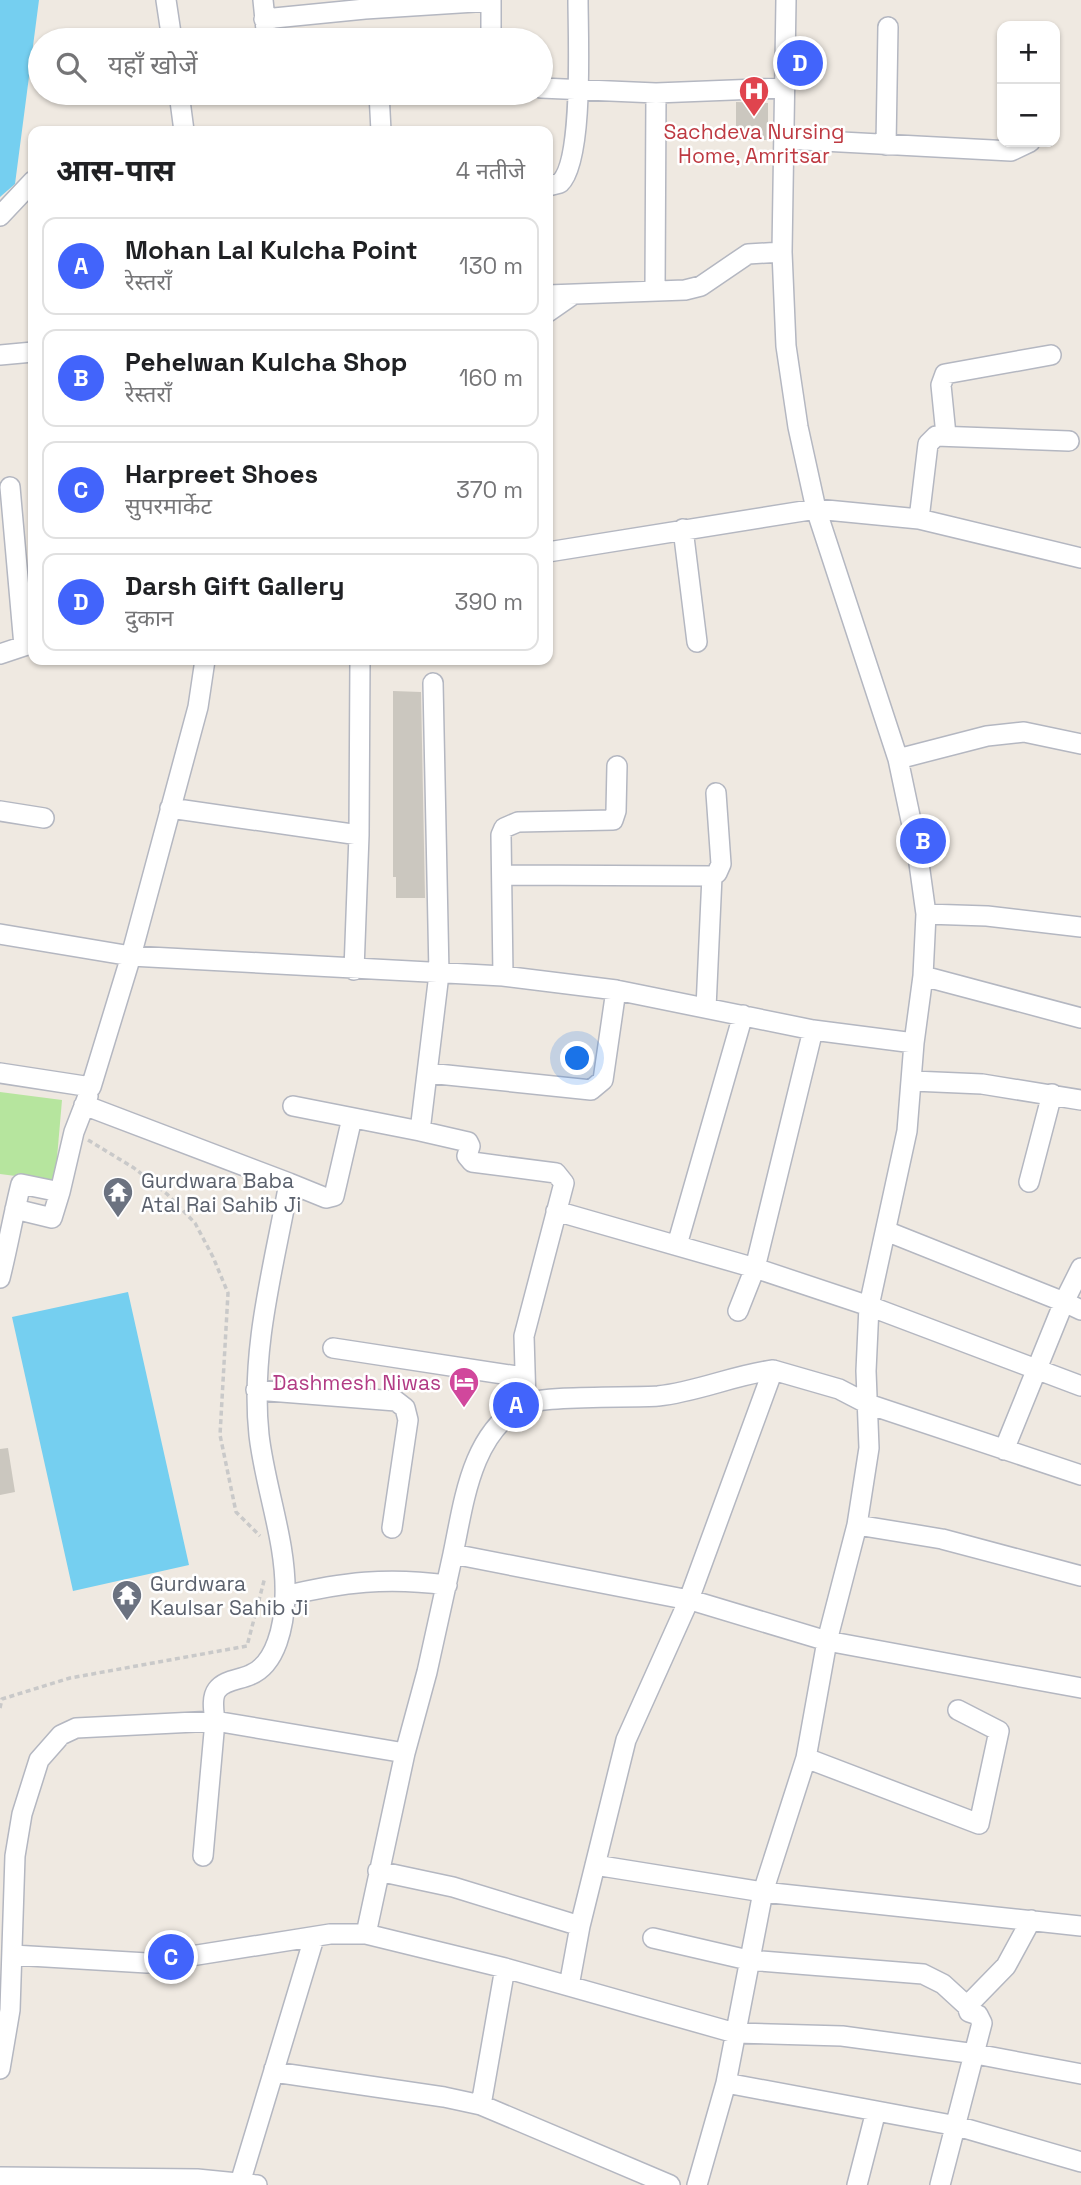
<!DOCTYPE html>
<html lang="hi">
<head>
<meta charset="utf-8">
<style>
	:root { --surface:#fff; --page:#f2f2f2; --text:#202124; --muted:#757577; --line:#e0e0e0; --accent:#4264fb }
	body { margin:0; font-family:"Space Grotesk","Noto Sans Devanagari",sans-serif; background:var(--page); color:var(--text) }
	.controls { position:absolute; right:21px; top:21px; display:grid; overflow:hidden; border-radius:14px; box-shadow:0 2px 5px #0004 }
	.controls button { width:63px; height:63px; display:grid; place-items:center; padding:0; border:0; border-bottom:2px solid var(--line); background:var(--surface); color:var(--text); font:35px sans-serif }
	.you { position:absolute; left:578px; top:1059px; width:24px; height:24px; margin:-18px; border:5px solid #fff; border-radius:50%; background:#1a73e8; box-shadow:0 0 0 10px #1a73e833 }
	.badge { display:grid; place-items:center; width:46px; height:46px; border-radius:50%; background:var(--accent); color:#fff; font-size:23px; font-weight:700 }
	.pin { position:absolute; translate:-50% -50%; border:4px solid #fff; box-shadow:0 2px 7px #0006 }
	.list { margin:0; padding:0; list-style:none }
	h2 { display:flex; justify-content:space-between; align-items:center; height:91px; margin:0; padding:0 28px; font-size:30px }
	h2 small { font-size:23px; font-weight:400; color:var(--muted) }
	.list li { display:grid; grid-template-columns:46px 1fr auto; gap:21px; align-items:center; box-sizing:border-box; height:98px; margin:0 14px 14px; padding:0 14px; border:2px solid var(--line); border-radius:14px }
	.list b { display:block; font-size:26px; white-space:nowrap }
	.list p { margin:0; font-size:23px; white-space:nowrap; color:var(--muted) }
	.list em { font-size:23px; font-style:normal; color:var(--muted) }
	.icon { flex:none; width:38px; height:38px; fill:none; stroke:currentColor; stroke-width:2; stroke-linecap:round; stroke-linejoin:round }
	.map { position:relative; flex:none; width:1081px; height:2185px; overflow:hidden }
	.search { position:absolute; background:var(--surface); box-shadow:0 2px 5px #0004; left:28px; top:28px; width:525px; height:77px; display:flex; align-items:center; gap:18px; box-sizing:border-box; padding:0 24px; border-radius:38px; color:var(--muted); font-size:26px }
	.panel { position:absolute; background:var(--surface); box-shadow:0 2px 5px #0004; left:28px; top:126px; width:525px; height:539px; border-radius:14px }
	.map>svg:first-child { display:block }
	.green { fill:#b6e59e }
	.water { fill:#75cff0 }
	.building { fill:#cbc7bf }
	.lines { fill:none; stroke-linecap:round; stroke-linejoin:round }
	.minor-casing { stroke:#b4b7c1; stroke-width:22 }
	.path { stroke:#c9c9c9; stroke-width:3.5; stroke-dasharray:5 3.5; stroke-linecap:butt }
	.minor { stroke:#fff; stroke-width:19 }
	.labels { text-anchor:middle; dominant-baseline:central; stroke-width:5; stroke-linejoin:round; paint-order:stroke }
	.health-label { font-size:21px; fill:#be3a42; stroke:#fff }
	.worship-label { font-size:21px; fill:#5b616d; stroke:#fff; text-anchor:start }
	.hotel-label { font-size:21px; fill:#b23c85; stroke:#fff; text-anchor:end }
</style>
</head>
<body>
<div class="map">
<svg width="1081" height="2185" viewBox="0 0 1081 2185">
	<rect width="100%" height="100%" fill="#efe9e1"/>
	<path class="green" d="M0,1092L62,1100L55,1181L0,1174Z"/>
	<path class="water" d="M0,0H39L15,184L0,197Z
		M128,1292L189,1565L73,1591L12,1317Z"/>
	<path class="building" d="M736,102L768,103V140H736Z
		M393,691L421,692L425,898H396V877H393Z
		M8,1448L15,1492L0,1495V1449Z"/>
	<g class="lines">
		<g class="minor-casing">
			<path id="minor" d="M166,0L172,40
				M263,0L267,40
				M786,0L782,252L786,346L798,427L816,509L898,759L917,849L926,914L923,976L914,1043
				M264,19L365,9L491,1
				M491,40V0
				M541,88L656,93L783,88
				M179,93L184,131
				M379,93L381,131
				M785,139L1011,151L1030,142
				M886,145L888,27
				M548,186L560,183C584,161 578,36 578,0
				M0,216L33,181
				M655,291L656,93
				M548,295L685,290L701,286L748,254L782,252
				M548,312L571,296
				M0,355L33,352
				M946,435L941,385L945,374L1051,355
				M10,487L24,646
				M919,519L928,444L936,436L1069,441
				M683,529L697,642
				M548,552L816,509L919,519L1081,558
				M0,654L33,643
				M898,759L987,736L1024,732L1081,744
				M170,808L359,835
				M0,811L44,818
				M502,875L712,876L706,1008
				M712,876L717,873L721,864L716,793
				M926,914L987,916L1081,927
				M0,934L131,956L503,976L616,990L813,1030L914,1043L907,1131L869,1306L866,1371L869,1448L857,1525L827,1641L806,1758L763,1892L726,2083L697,2185
				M354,970L359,835L360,660
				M503,976L501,835L504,828L518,822L613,820L616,811L617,766
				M923,976L1081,1018
				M0,1073L91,1087L131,956L198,707L205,660
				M428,1073L591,1090L603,1080L616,990
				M913,1081L982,1084L1081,1100
				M293,1106L420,1131L439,974L433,683
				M420,1131L468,1142L470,1146L467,1156L472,1162L556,1173L564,1183L524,1336L526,1403
				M1029,1182L1052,1094
				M289,1183L326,1198L334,1196L352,1118
				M15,1209L52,1218L60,1192
				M556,1211L755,1268L869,1306L1081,1386
				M886,1231L1064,1302L1004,1450
				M677,1245L743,1015
				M1081,1268L1064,1302L1081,1310
				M0,1278C8,1246 13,1216 21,1184L60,1192L74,1132L88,1096
				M738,1311L755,1268L813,1030
				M333,1348L523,1377
				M256,1390L396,1401L405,1408L408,1420L392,1528
				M857,1525L942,1539L1081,1576
				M453,1554C464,1502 471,1432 525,1404C544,1395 631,1398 658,1396C697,1392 734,1375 773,1370
				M285,1596C343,1582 387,1577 447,1585
				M806,1758L979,1824L999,1731L958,1710
				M203,1856L215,1721L405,1753
				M595,1865L763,1892L1081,1926
				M378,1871L453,1887L580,1926
				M366,1934L405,1753L427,1672L453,1554L694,1601L827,1641L1081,1688
				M653,1938L748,1960L923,1974L943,1984L967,2006
				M13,1955L147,1963L330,1934H366L505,1968L735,2033L842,2036L976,2054L1081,2074
				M569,1986L580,1926L626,1740L688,1602L773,1370L839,1389L868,1404L1081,1475
				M0,2069L10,2010L15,1856L22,1814L39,1760L61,1735L76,1728L215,1721C214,1712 211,1698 217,1690C224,1680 239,1680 250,1675C277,1664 284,1624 285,1597C287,1543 265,1488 259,1435C250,1350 274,1266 289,1183L84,1105
				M274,2069V2072L444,2097L481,2105L670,2185
				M726,2083L957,2126L1081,2162
				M481,2105L505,1968
				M0,2177L197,2179L257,2185
				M240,2183L314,1938
				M857,2185L876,2111
				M940,2185L982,2023L978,2015L969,2012L967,2006L1006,1966L1031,1920"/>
		</g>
		<path class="path" d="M88,1140L134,1168L167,1194L195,1223L213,1257L228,1293L220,1435L236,1512L260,1536
			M0,1708L2,1699L70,1678L247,1646L265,1577"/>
		<use href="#minor" class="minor"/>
	</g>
	<defs>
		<g id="hospital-pin" transform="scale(1.575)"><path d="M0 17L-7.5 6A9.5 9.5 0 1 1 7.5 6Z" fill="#e0444e" stroke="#fff"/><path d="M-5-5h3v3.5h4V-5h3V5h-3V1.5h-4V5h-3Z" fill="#fff"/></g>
		<g id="temple-pin" transform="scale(1.575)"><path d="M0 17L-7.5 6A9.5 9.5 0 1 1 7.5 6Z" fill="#6b7280" stroke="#fff"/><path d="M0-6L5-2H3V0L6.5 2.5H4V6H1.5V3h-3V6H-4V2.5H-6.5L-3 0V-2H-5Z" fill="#fff"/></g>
		<g id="hotel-pin" transform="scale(1.575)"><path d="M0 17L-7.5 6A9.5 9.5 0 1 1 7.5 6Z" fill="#d1479c" stroke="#fff"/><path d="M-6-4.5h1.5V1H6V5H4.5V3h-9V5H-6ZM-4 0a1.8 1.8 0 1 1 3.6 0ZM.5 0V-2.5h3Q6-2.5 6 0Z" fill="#fff"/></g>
	</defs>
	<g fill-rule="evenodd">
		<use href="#hospital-pin" x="754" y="91"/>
		<use href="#temple-pin" x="118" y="1192"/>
		<use href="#hotel-pin" x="464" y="1382"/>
		<use href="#temple-pin" x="127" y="1595"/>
	</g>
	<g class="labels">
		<g class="health-label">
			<text x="754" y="131">Sachdeva Nursing<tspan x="754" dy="24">Home, Amritsar</tspan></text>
		</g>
		<g class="worship-label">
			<text x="141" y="1180">Gurdwara Baba<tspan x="141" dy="24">Atal Rai Sahib Ji</tspan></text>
			<text x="150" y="1583">Gurdwara<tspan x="150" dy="24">Kaulsar Sahib Ji</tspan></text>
		</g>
		<g class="hotel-label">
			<text x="441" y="1382">Dashmesh Niwas</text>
		</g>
	</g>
</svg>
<div class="controls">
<button>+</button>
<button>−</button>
</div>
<div class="you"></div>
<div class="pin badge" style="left:516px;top:1405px">A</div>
<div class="pin badge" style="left:923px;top:841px">B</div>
<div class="pin badge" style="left:171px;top:1957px">C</div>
<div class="pin badge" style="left:800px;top:63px">D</div>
<div class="search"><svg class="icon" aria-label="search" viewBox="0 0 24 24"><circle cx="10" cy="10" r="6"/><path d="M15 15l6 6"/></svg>यहाँ खोजें</div>
<section class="panel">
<h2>आस-पास<small>4 नतीजे</small></h2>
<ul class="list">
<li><span class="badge">A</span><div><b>Mohan Lal Kulcha Point</b><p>रेस्तराँ</p></div><em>130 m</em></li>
<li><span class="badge">B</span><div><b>Pehelwan Kulcha Shop</b><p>रेस्तराँ</p></div><em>160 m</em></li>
<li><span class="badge">C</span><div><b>Harpreet Shoes</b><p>सुपरमार्केट</p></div><em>370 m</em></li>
<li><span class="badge">D</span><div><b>Darsh Gift Gallery</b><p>दुकान</p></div><em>390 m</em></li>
</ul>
</section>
</div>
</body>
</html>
